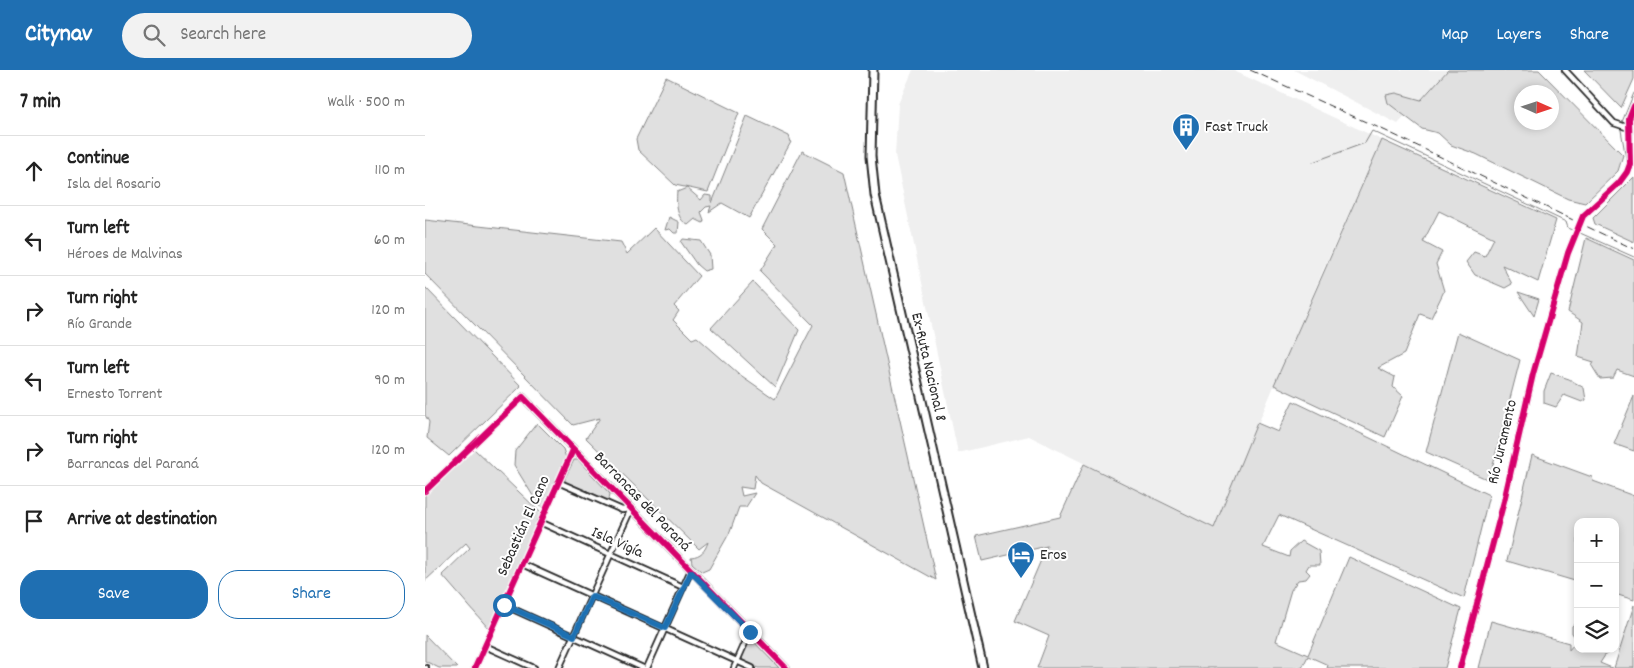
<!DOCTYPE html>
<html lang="en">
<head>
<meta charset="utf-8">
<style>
	:root { --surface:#fff; --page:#f2f2f2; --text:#222; --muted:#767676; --line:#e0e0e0; --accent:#1f6fb2 }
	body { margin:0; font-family:Dekko,sans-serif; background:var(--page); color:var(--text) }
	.controls { position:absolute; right:15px; bottom:15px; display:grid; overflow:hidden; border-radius:10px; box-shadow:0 2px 8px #0003 }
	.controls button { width:45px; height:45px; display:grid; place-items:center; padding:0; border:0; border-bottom:1px solid var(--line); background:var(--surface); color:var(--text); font:25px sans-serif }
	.compass { position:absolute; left:1089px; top:15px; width:45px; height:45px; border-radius:50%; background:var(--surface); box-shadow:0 2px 8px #0003; rotate:93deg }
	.stop { position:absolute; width:15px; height:15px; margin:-11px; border:4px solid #1f6fb2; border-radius:50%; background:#fff }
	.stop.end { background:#1f6fb2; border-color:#fff; box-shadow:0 1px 5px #0008 }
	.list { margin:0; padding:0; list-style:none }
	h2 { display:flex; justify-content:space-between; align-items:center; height:65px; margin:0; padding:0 20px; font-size:21px }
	h2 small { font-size:16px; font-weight:400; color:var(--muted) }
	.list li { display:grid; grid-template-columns:32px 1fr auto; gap:15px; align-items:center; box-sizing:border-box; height:70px; padding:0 20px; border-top:1px solid var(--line) }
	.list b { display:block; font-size:19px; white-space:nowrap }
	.list p { margin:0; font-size:16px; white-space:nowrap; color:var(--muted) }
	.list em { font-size:16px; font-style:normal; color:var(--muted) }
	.actions { display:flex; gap:10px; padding:15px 20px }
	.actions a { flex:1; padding:11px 0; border:1px solid var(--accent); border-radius:20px; text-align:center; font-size:18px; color:var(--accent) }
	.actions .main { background:var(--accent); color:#fff }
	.icon { flex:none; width:28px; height:28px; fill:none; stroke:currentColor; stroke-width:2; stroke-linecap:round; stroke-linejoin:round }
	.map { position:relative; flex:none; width:1209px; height:598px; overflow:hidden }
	header { display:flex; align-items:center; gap:30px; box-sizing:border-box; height:70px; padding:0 25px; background:var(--accent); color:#fff }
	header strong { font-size:24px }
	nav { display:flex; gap:28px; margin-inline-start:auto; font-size:18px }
	.search { width:350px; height:45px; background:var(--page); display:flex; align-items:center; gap:12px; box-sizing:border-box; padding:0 18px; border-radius:28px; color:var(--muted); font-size:19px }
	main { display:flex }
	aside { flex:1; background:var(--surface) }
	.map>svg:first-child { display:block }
	.built { fill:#efefef }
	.green { fill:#e0e0e0; stroke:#868686; fill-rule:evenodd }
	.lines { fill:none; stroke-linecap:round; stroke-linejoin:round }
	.stream { stroke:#7e7e7e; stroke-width:1 }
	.minor-casing { stroke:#2b2b2b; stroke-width:8 }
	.tertiary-casing { stroke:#2b2b2b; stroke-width:9 }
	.primary-casing { stroke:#2b2b2b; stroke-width:11 }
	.minor { stroke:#fff; stroke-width:4.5 }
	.tertiary { stroke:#fff; stroke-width:5.5 }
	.primary { stroke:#fff; stroke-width:7 }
	.rail { stroke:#2b2b2b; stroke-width:1; stroke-dasharray:8 4; stroke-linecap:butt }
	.cycleway-casing { stroke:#fff; stroke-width:9 }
	.cycleway { stroke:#d6006c; stroke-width:6 }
	.route { stroke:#1f6fb2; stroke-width:6 }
	.labels { text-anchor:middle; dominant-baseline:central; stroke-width:4; stroke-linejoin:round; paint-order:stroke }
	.poi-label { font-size:16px; fill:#2b2b2b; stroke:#fff; text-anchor:start }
	.street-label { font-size:16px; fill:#2b2b2b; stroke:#fff }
</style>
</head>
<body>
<header>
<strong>Citynav</strong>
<div class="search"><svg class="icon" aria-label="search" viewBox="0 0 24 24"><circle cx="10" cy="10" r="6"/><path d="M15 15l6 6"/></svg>Search here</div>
<nav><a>Map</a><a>Layers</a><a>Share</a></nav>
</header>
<main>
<aside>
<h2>7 min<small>Walk · 500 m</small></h2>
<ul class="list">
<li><svg class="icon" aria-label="ahead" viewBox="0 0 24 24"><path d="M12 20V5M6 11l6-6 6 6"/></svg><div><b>Continue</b><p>Isla del Rosario</p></div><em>110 m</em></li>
<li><svg class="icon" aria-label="left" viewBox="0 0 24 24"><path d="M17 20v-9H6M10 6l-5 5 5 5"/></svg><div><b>Turn left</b><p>Héroes de Malvinas</p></div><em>60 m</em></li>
<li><svg class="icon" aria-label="right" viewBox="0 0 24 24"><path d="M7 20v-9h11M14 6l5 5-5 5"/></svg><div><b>Turn right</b><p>Río Grande</p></div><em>120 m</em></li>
<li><svg class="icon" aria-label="left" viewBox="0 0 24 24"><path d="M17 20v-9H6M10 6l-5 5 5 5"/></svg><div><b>Turn left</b><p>Ernesto Torrent</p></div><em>90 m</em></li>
<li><svg class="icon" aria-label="right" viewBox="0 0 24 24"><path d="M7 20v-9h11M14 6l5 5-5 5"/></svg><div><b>Turn right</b><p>Barrancas del Paraná</p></div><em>120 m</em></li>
<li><svg class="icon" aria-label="arrive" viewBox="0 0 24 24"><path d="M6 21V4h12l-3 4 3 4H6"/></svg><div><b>Arrive at destination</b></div></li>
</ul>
<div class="actions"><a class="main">Save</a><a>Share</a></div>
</aside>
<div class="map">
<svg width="1209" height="598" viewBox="0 0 1209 598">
	<rect width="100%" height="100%" fill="#fff"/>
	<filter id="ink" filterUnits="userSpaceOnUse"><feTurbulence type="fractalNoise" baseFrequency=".02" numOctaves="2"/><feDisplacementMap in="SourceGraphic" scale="10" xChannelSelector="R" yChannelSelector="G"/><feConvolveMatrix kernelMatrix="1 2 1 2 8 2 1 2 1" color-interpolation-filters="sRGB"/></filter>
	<g filter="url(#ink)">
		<path class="built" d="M488,0H807L957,70L899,198L789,458L604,366L533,383L470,85L473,34Z
			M869,0H1023L973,54Z"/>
		<path class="green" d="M1023,0H1114L1198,85L1193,101L1160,133L1143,129L1051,84L1026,75L1013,63L997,59L963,33L961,25L971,23L996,30ZM1096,22H1126V52H1096Z
			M1159,0H1209V9L1196,38Z
			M241,7L314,43L283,122L250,115L213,80L211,69Z
			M322,46L364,66L366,72L324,148L297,133L284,142L286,136L281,137L276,142L279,150L278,153L270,149L263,155C251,149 251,133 252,122L262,118L276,130L280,125L287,126V133Z
			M957,70L1131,150L1113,212L1077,195L1087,214L1080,218L1050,205L1041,192L1049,182L1060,186L1069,168L1014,141L998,172L1017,182L1011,194L1019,221L1006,248L995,244L979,284L953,298L970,307L968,317L978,326L960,367L849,315Z
			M377,81L419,102L511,510L336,413L330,405L328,419L315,417L317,426L330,423L321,437H314L305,462L284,499L277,502L267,493L266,487C276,486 280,481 283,472L274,479L161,368L175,348L148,355L0,204V150L196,172L202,184L229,158L274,206L249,236L254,241L248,250L267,269L272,267L314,304L350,329L388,255L335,201L352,174L337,159Z
			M1209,107V172L1170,154L1168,148Z
			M244,147L254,152L253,163H249L245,159L240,160Z
			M1161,168L1209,190V306L1192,300L1188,308L1175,309L1167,296L1169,292L1153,287L1158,252L1143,242Z
			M258,169L276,171L285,185L286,199L279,201L272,195L256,172Z
			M328,212L374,260L350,317L286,258Z
			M0,217L96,316L24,386L2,368L4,352L0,345Z
			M1093,222L1114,229L1109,246Z
			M1033,262L1095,290L1064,410L1001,382Z
			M1126,303L1144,309L1159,318L1161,330L1157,332L1139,325L1131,337L1119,333V321Z
			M1209,326V381L1189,374Z
			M868,331L1064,425L1039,528L854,445L838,477L864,487L865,481L876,471L894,481L895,495H884L881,500L885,504L881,509L873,510L866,520L851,571L883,585L924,487L1036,539L1020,598H902L903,595L883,586L877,598H612L624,566L590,551L622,476L557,491L551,466L635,447L659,394L789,458L832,353L853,362Z
			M112,353L138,379L141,388L119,438L113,434L89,395L90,381Z
			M48,378L116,443L64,559L17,505L45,478L41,473L0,511V426Z
			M1107,385L1167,407L1168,411L1209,426V530L1190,524V452H1153V512L1082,491Z
			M149,390H153L185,424L184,429L180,430L140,412V408Z
			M1209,535V598H1189Z
			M1066,551L1144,573V580L1152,570L1147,563V556L1153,551V579H1184L1175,593L1187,598H1054Z
			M0,565L32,598H14L0,591Z
			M328,571L329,572L354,598H333L318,591L317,587L323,573Z"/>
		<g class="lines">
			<path class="stream" d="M1208,48L1209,46
				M1197,52L1209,23
				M1196,60L1201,89
				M888,92L940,73L947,61L1141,152L1143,158L1148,160
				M1155,163L1209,187
				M149,375L176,404
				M226,455L365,598"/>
			<g class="minor-casing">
				<path id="minor" d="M1140,0L1189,53L1204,58
					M133,412L197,440L206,439
					M0,421L98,327
					M115,452L258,517
					M97,494L327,598
					M79,535L218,598
					M60,576L109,598
					M0,598H1
					M50,598L148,380
					M134,598L206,439
					M222,598L265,502
					M309,598L325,562
					M1035,598L1079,431L1108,304L1143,183L1158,146L1194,113L1202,102L1205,94L1204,49L1209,36"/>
			</g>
			<g class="tertiary-casing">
				<path id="tertiary" d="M98,327L361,598"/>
			</g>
			<g class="primary-casing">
				<path id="primary" d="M448,0L446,86L450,125L558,598"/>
			</g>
			<use href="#minor" class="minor"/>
			<use href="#tertiary" class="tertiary"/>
			<use href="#primary" class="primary"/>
			<path class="rail" d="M825,0L961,61L1209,179"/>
			<g class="cycleway-casing">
				<path id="cycleway" d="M0,421L98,327L361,598
					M50,598L148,380
					M1035,598L1079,431L1108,304L1143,183L1158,146L1194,113L1202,102L1205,94L1204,49L1209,36"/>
			</g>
			<use href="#cycleway" class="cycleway"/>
		</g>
	</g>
	<g class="lines" filter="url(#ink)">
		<path class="route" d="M79,535L149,566L167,526L240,558L266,502L325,562"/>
	</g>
	<defs>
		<g id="building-pin" transform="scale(1.4375)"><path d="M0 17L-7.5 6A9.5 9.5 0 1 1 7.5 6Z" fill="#1f6fb2" stroke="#fff"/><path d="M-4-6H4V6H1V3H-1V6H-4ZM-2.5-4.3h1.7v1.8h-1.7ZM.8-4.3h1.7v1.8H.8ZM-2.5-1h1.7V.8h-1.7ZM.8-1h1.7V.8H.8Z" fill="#fff"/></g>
		<g id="hotel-pin" transform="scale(1.4375)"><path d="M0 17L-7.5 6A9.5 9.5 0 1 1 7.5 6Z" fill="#1f6fb2" stroke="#fff"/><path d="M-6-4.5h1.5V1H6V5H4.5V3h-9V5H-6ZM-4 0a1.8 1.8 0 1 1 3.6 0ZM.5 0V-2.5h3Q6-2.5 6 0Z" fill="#fff"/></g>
	</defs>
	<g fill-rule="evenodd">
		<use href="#building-pin" x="761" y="57"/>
		<use href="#hotel-pin" x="596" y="485"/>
	</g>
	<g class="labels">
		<g class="poi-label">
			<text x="780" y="57">Fast Truck</text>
			<text x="615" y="485">Eros</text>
		</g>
		<g class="street-label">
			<text transform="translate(503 297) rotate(77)">Ex-Ruta Nacional 8</text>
			<text transform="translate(1078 372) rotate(-77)">Río Juramento</text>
			<text transform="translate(217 432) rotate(46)">Barrancas del Paraná</text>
			<text transform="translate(99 456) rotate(-66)">Sebastián El Cano</text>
			<text transform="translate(192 473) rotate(24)">Isla Vigía</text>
		</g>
	</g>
</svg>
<div class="controls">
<button>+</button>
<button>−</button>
<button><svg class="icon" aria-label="layers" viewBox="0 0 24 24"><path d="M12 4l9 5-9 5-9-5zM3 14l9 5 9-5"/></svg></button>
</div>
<svg class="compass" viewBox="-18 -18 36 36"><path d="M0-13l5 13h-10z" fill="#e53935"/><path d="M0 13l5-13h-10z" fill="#767676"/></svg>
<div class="stop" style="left:79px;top:535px"></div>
<div class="stop end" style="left:325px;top:562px"></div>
</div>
</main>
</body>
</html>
